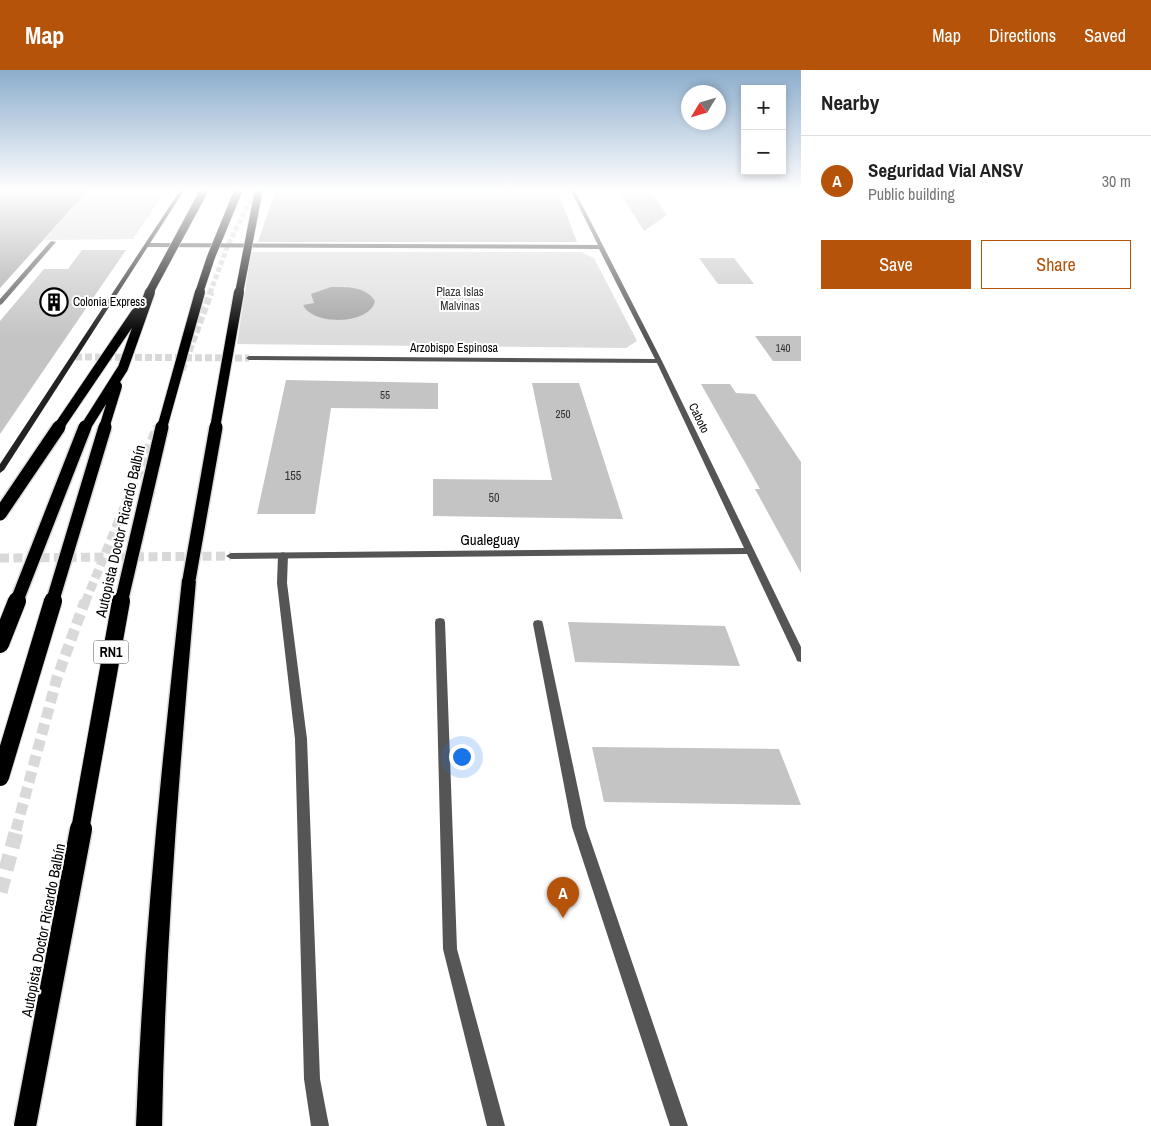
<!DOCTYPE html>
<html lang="en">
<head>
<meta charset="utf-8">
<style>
	:root { --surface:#fff; --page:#f6f6f6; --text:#222; --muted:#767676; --line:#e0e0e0; --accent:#b45309 }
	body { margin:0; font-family:"Archivo Narrow",sans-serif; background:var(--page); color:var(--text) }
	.controls { position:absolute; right:15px; top:15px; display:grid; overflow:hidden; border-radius:0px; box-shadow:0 2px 8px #0003 }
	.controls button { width:45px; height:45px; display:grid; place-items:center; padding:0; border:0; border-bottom:1px solid var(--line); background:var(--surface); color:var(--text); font:25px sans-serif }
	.compass { position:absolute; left:681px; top:15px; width:45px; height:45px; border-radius:50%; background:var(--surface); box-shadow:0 2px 8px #0003; rotate:232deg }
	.you { position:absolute; left:461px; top:686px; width:18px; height:18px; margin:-12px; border:4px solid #fff; border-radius:50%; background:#1a73e8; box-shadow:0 0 0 8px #1a73e833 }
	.badge { display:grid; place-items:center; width:32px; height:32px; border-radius:50%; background:var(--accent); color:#fff; font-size:16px; font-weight:700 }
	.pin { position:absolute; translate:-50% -41px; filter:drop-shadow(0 1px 2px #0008) }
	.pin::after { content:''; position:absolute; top:26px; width:18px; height:15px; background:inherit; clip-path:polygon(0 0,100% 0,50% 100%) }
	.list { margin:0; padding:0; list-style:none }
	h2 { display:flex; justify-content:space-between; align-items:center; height:65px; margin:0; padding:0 20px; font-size:21px }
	h2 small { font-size:16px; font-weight:400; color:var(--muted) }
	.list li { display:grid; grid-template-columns:32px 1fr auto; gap:15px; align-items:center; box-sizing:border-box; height:90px; padding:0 20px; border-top:1px solid var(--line) }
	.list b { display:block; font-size:19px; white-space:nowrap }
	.list p { margin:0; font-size:16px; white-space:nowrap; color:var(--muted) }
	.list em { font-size:16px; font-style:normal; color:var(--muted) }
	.actions { display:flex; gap:10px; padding:15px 20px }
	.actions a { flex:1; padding:11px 0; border:1px solid var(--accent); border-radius:0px; text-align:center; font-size:18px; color:var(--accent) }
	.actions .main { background:var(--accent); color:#fff }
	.map { position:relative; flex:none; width:801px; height:1056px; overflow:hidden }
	header { display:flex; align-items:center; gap:30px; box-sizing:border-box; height:70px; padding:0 25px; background:var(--accent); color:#fff }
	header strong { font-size:24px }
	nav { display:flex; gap:28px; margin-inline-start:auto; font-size:18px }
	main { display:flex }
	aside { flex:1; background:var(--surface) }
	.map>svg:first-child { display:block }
	.green { fill:#dcdcdc }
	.water { fill:#a3a3a3 }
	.building { fill:#c4c4c4 }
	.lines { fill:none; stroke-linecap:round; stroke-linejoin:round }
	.street-tunnel-far1 { stroke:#d9d9d9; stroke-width:7; stroke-dasharray:7 3; stroke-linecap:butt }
	.street-tunnel { stroke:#d9d9d9; stroke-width:9; stroke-dasharray:9 4.5; stroke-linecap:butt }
	.secondary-tunnel-far4 { stroke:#d9d9d9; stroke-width:5; stroke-dasharray:5 2.5; stroke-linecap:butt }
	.secondary-tunnel-far3 { stroke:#d9d9d9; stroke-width:7; stroke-dasharray:7 3; stroke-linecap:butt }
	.secondary-tunnel-far2 { stroke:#d9d9d9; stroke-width:9; stroke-dasharray:9 4.5; stroke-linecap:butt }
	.secondary-tunnel-far1 { stroke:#d9d9d9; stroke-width:11; stroke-dasharray:11 5.5; stroke-linecap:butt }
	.secondary-tunnel { stroke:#d9d9d9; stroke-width:15; stroke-dasharray:15 8; stroke-linecap:butt }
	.highway-casing { stroke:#dbdbdb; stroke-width:3 }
	.lane { fill:#555; fill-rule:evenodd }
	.street { fill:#555; fill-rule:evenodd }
	.secondary { fill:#222; fill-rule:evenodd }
	.highway { fill:#000; fill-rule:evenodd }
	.highway-bridge-far4-casing { stroke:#dbdbdb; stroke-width:9; stroke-linecap:butt }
	.highway-bridge-far3-casing { stroke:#dbdbdb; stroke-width:12; stroke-linecap:butt }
	.highway-bridge-far2-casing { stroke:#dbdbdb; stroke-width:16; stroke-linecap:butt }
	.highway-bridge-far1-casing { stroke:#dbdbdb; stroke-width:20; stroke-linecap:butt }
	.highway-bridge-casing { stroke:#dbdbdb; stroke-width:25; stroke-linecap:butt }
	.highway-bridge-far4 { stroke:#000; stroke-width:8 }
	.highway-bridge-far3 { stroke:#000; stroke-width:10 }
	.highway-bridge-far2 { stroke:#000; stroke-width:13 }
	.highway-bridge-far1 { stroke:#000; stroke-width:18 }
	.highway-bridge { stroke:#000; stroke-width:22 }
	.labels { text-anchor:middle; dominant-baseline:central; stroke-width:4; stroke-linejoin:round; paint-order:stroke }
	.far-number-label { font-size:11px; fill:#313131 }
	.far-park-label { font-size:12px; fill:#333; stroke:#fff }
	.far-poi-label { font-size:12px; fill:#000; stroke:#fff; text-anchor:start }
	.far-street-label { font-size:12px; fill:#000; stroke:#fff }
	.number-label { font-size:12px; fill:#313131 }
	.shield { fill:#fff; stroke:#4c4c4c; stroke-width:1 }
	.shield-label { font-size:14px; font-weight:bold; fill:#000 }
	.street-label { font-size:15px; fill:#000; stroke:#fff }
</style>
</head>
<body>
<header>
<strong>Map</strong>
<nav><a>Map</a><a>Directions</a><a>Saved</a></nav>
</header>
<main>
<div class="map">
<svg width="801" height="1056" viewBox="0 0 801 1056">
	<rect width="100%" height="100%" fill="#fff"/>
	<path class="green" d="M89,119H167L133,169L44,170Z
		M251,182H581L594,188L637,271L626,278L237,274Z"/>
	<path class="water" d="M0,119H89L0,218Z
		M331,217C346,217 366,216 375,231C370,255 313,256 303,235L314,233L311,224Z"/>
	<path class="building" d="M276,119H557L577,172H258Z
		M649,119L667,145L644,161L618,120Z
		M82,180H126L0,364V251L44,199H68Z
		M699,188H734L754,214H718Z
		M755,266H801V291H773Z
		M286,310L438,313V339L331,338L315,444H257Z
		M532,313H579L623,449L433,446V409L552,410Z
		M701,314H730L736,323L755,324L801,392V503L755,419H760Z
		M568,552L725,556L740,596L575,592Z
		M592,677L779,679L801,735L604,732Z"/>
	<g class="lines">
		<path class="street-tunnel-far1" d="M75,287L249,288"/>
		<path class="street-tunnel" d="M0,488L231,486"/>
		<path class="secondary-tunnel-far4" d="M210,223L228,175L256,119"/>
		<path class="secondary-tunnel-far3" d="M182,300L211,222
			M157,358L158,355"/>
		<path class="secondary-tunnel-far2" d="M85,533L157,357"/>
		<path class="secondary-tunnel-far1" d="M16,760L57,608L85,531"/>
		<path class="secondary-tunnel" d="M0,822L17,759"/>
		<g class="highway-casing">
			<path id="highway" d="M189,505L194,506L196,510C180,692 165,873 162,1056H136C143,873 162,692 182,510L184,506Z"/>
		</g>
		<path class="lane" d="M51,171L56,172L2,234L0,235V229Z
			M283,482L288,485L287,513L307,669L320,1009L329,1056H311L304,1009L295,669L277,513L278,485Z
			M440,548L444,549L445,552L457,879L505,1056H487L443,879L435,552L436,549Z
			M538,550L542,551L543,554L586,757L688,1056H670L572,757L533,554L534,551Z"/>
		<path class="street" d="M570,119H574L662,291L801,577V592L797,591L796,588L747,484L231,489L226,486L231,483L744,478L657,293L249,290L246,288L249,286L655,289L599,179L148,177L145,175L148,173L598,175Z"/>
		<path class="secondary" d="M181,119H185L4,400L0,403V394Z"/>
		<use href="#highway" class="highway"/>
		<g class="highway-bridge-far4-casing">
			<path id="highway-bridge-far4" d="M149,223L205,119
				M199,223L211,187L239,119
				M239,223L259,119"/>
		</g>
		<g class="highway-bridge-far3-casing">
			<path id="highway-bridge-far3" d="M58,358L136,243
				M85,358L123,298L150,222
				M104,358L117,316
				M162,358L200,222
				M215,358L239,222"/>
		</g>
		<g class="highway-bridge-far2-casing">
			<path id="highway-bridge-far2" d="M0,444L59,357
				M189,510L216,357
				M16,533L85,357
				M52,533L105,357
				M121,533L162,357"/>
		</g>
		<g class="highway-bridge-far1-casing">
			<path id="highway-bridge-far1" d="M0,574L17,531
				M0,707L53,531
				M80,760L121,531"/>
		</g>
		<g class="highway-bridge-casing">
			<path id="highway-bridge" d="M25,1056L81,759"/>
		</g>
		<use href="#highway-bridge-far4" class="highway-bridge-far4"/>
		<use href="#highway-bridge-far3" class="highway-bridge-far3"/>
		<use href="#highway-bridge-far2" class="highway-bridge-far2"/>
		<use href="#highway-bridge-far1" class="highway-bridge-far1"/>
		<use href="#highway-bridge" class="highway-bridge"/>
	</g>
	<linearGradient id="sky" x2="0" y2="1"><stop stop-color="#8cadcc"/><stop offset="0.45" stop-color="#fff"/><stop offset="1" stop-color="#fff" stop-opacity="0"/></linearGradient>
	<rect width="801" height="267" fill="url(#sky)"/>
	<defs>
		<g id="building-ring" transform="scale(1.4375)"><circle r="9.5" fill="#fff" stroke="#000" stroke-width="1.5"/><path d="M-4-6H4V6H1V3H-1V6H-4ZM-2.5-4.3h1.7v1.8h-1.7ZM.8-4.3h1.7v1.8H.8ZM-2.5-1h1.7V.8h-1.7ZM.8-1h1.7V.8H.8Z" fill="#000"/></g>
	</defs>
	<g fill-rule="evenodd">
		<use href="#building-ring" x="54" y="232"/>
	</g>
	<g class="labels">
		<g class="far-number-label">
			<text x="783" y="278">140</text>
			<text x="385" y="325">55</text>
			<text x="563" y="344">250</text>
		</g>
		<g class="far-park-label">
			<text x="460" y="222">Plaza Islas<tspan x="460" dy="14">Malvinas</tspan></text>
		</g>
		<g class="far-poi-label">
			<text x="73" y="232">Colonia Express</text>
		</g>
		<g class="far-street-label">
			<text x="454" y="278">Arzobispo Espinosa</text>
			<text transform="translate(699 348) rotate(64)">Caboto</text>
		</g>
		<g class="number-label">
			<text x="293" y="406">155</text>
			<text x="494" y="428">50</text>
		</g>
		<rect class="shield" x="93.5" y="570.5" width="35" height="23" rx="4"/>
		<g class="shield-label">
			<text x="111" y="582">RN1</text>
		</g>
		<g class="street-label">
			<text transform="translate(120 461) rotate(-77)">Autopista Doctor Ricardo Balbín</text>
			<text x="490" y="469">Gualeguay</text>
			<text transform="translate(43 860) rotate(-79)">Autopista Doctor Ricardo Balbín</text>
		</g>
	</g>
</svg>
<div class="controls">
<button>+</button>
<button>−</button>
</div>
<svg class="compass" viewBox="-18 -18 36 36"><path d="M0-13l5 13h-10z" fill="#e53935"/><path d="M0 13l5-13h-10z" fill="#767676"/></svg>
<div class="you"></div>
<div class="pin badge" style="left:563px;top:848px">A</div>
</div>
<aside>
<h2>Nearby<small></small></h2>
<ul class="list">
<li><span class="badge">A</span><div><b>Seguridad Vial ANSV</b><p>Public building</p></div><em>30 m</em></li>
</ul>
<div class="actions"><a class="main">Save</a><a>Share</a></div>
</aside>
</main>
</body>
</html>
